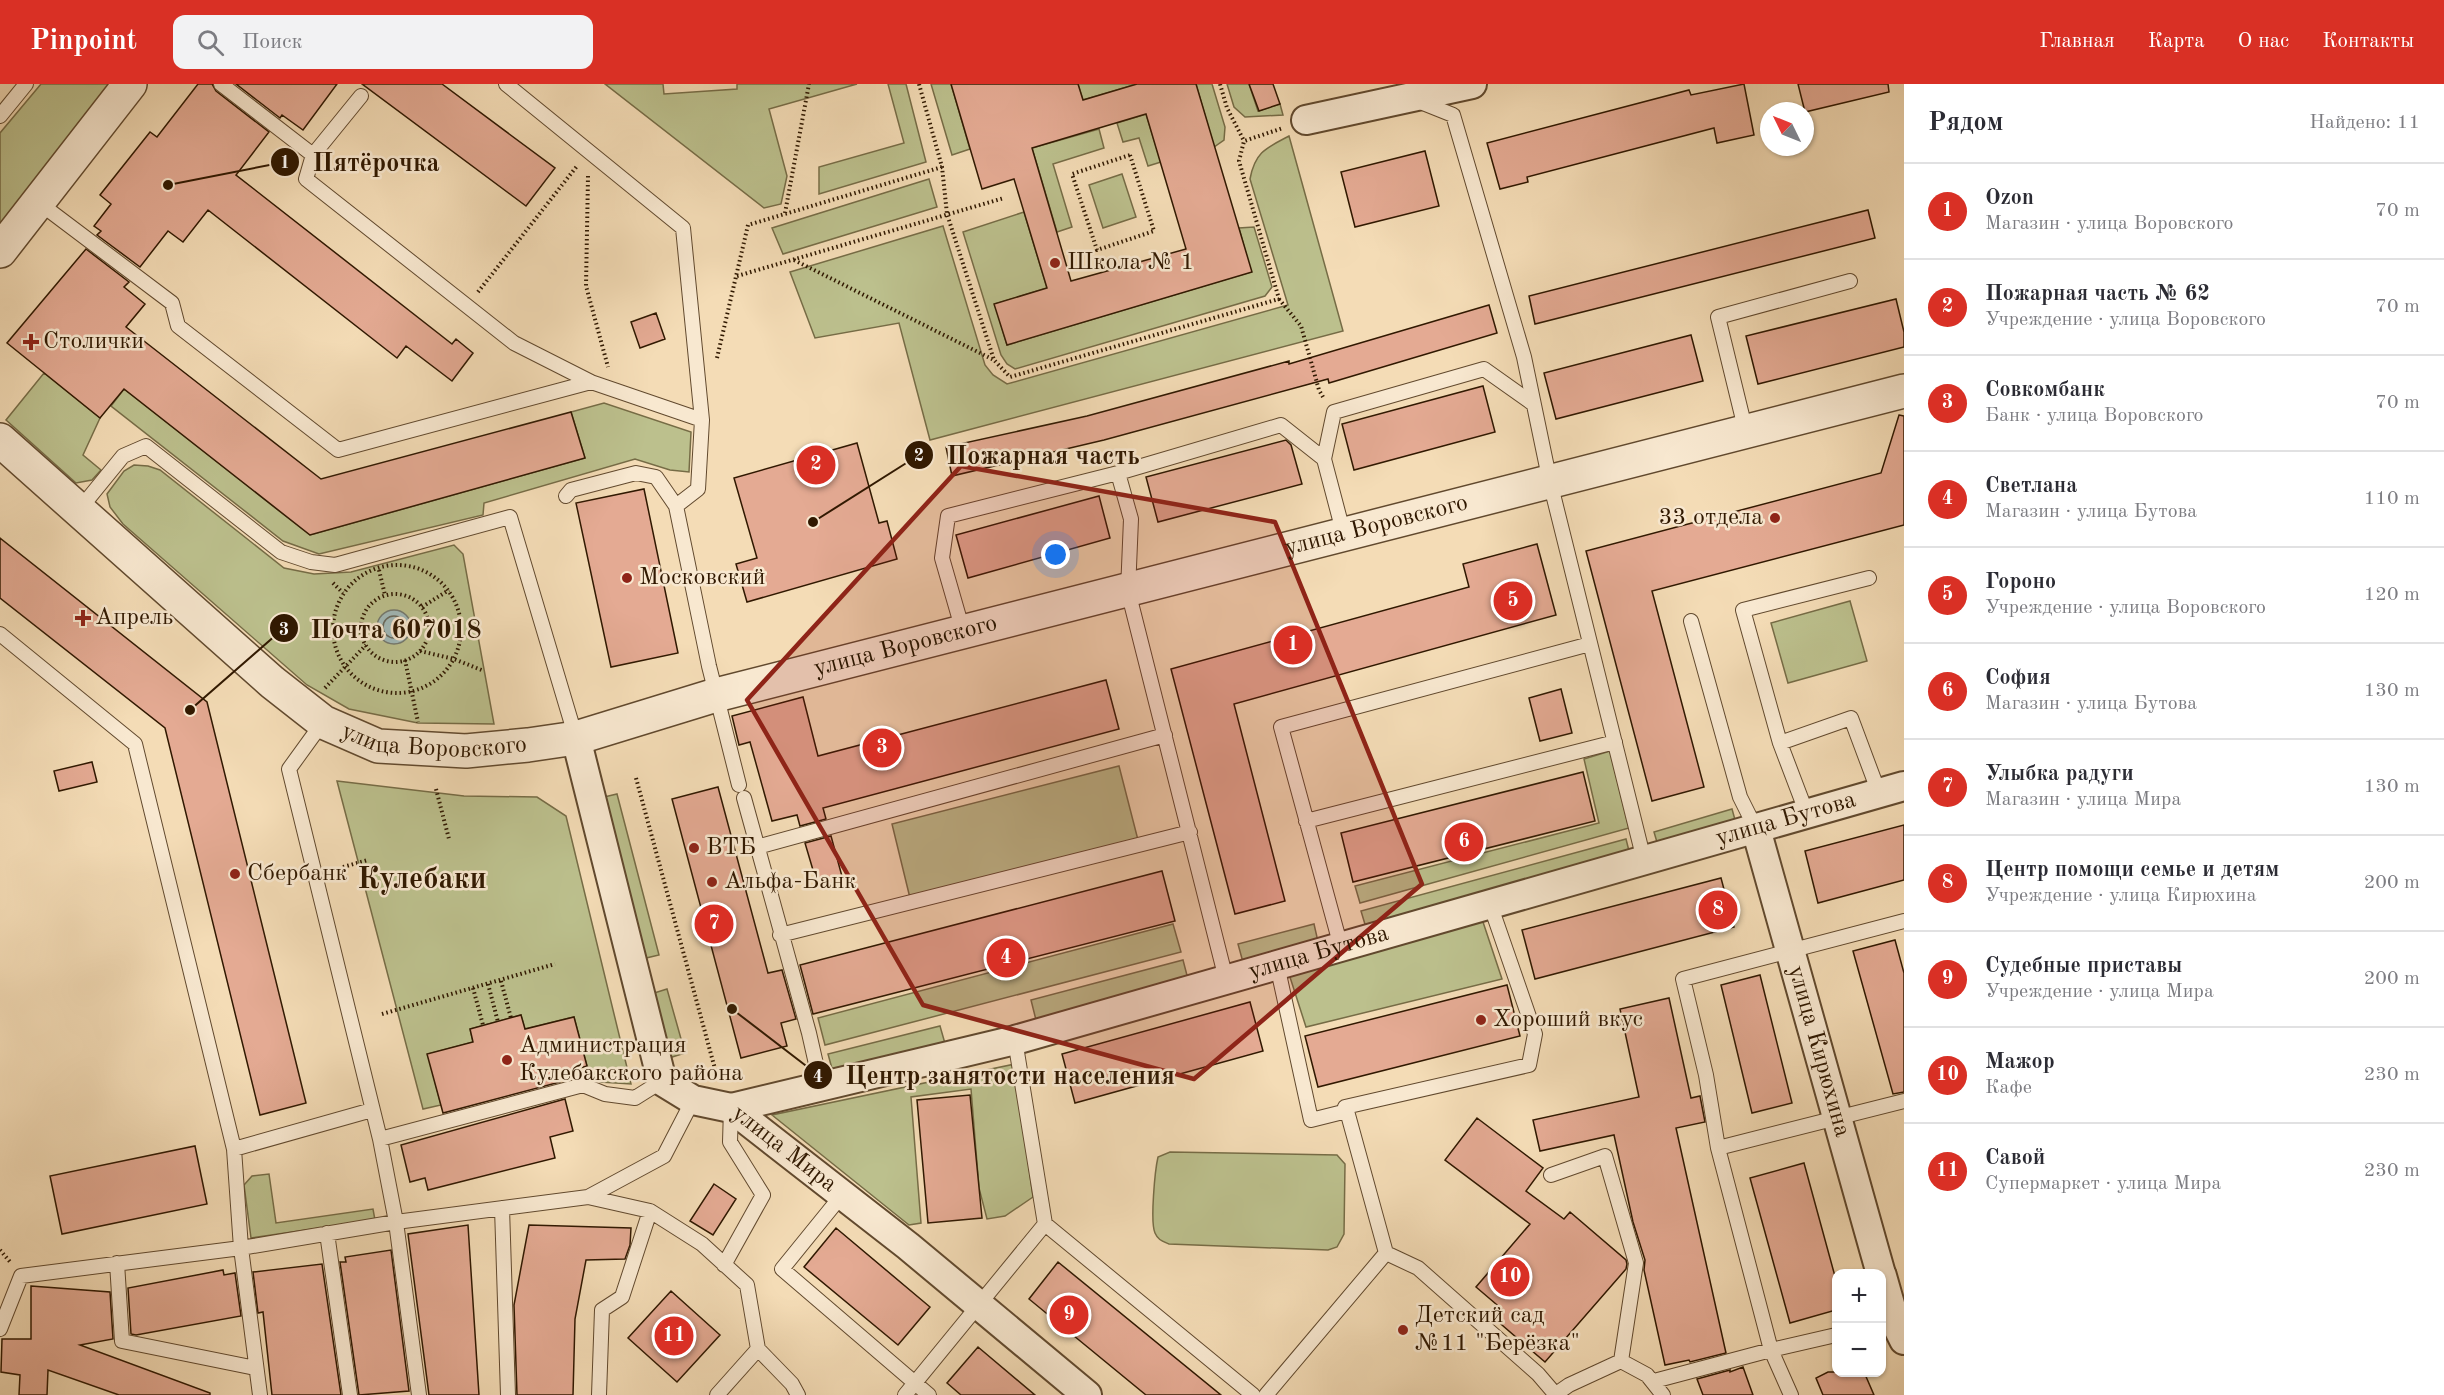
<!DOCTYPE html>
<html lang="ru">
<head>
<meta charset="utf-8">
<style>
	:root { --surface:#fff; --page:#f2f2f3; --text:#2b2b33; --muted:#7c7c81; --line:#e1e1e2; --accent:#d93025 }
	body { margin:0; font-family:"Old Standard TT",serif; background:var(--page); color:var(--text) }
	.controls { position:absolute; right:18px; bottom:18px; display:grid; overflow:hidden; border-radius:12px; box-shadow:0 2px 4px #0004 }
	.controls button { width:54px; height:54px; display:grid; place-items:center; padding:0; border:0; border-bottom:2px solid var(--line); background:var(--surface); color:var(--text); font:30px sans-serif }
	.compass { position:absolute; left:1760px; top:18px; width:54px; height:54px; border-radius:50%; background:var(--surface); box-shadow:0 2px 4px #0004; rotate:313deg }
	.you { position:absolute; left:1056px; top:471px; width:21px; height:21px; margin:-15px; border:4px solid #fff; border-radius:50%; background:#1a73e8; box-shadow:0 0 0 9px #1a73e833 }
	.badge { display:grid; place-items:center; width:39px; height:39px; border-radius:50%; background:var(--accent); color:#fff; font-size:20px; font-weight:700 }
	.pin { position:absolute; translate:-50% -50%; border:3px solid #fff; box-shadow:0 2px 6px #0006 }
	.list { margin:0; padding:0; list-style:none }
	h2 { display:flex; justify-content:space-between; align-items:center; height:78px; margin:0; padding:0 24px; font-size:26px }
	h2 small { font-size:20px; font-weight:400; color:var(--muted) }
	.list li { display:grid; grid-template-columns:39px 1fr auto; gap:18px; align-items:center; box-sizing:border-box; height:96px; padding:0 24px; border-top:2px solid var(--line) }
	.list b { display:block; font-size:22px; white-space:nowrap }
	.list p { margin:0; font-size:20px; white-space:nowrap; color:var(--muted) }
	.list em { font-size:20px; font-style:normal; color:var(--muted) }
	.icon { flex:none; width:33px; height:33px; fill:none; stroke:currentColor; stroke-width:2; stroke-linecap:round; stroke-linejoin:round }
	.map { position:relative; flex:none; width:1904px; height:1311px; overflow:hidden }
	header { display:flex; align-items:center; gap:36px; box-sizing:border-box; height:84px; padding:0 30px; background:var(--accent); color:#fff }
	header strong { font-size:28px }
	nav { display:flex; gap:33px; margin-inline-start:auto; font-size:21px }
	.search { width:420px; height:54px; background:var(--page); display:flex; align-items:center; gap:15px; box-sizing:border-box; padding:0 21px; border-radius:12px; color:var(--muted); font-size:22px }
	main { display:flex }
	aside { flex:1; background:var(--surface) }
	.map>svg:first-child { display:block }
	.green { fill:#bcc08d; stroke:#766c46; stroke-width:1.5 }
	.water { fill:#a1b9b9; stroke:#74796f; stroke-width:1.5 }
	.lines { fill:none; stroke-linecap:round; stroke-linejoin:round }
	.shore { stroke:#68685c; stroke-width:1.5 }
	.building { fill:#e4aa93; stroke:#301800; stroke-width:1.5; fill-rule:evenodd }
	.service-casing { stroke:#61492e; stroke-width:16 }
	.minor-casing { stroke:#61492e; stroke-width:32 }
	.tertiary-casing { stroke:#61492e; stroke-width:36 }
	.path { stroke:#301800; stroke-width:4; stroke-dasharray:1.5 3; stroke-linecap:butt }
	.service { stroke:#f8e8d0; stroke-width:14 }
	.minor { stroke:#f8e8d0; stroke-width:28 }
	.tertiary { stroke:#f8e8d0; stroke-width:33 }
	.marked { fill:#8f2418; fill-opacity:0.2; stroke:#8f2418; stroke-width:4.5; stroke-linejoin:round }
	.poi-dot { fill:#8f2418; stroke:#f8e8d0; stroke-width:2 }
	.labels { text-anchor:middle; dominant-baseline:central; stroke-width:5; stroke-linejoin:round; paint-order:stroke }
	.poi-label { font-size:24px; fill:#301800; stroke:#f8e8d0; text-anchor:start }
	.street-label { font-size:24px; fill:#301800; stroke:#f8e8d0 }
	.district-label { font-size:30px; font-weight:bold; fill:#301800; stroke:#f8e8d0 }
	.leader { fill:none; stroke:#301800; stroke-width:2 }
	.callout-dot { fill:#301800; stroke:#f8e8d0; stroke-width:2 }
	.mark-label { font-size:18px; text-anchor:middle; font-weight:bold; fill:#fff }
	.callout-label { font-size:26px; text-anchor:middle; font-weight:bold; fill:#301800; stroke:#f8e8d0; stroke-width:5; stroke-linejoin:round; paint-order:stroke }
</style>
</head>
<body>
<header>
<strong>Pinpoint</strong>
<div class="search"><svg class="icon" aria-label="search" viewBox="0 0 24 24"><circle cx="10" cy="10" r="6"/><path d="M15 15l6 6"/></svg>Поиск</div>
<nav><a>Главная</a><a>Карта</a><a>О нас</a><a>Контакты</a></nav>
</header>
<main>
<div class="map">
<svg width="1904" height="1311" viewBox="0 0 1904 1311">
	<rect width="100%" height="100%" fill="#f4dcb6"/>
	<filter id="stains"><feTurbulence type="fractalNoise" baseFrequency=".00333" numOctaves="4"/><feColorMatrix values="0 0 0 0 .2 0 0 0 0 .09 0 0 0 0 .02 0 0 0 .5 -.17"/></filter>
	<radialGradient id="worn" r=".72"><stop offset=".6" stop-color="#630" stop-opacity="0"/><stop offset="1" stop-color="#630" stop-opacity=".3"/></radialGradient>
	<path class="green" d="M41,0H111L0,143V49Z
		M605,0H663L664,10L737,5V0H857L769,25L787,92L781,120L764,124Z
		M888,0H906L926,78L819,110V83L904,59Z
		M931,0H951L970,65L952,71Z
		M1078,0H1137L1083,16Z
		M1196,0H1212L1225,43L1224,56L1214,63Z
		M1227,0H1249L1258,27L1280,20L1283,31L1245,33L1234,23Z
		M1146,30L1161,78L1148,82L1139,54L1123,58L1117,39Z
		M1099,45L1104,64L1053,80L1072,143L1057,148L1032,64Z
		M1289,52L1343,247L930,356L899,239L815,254L790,188L943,142L985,281L993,291L1007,300L1288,221L1250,95C1255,68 1266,64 1289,52Z
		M1122,90L1136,133L1103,144L1089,101Z
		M929,95L937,123L783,170L772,144Z
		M1024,128L1047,204L995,220L1007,261L1251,188L1239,144L1254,143L1272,203L1265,212L1015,285L1007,280L1001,271L963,148Z
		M44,289L100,334L83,371L101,386L92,396L76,399L6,336Z
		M124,305L310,451L585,374L571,328L604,319L691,348L689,388L670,386L635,375L484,419L483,431L319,470L283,457L111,322Z
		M134,381L148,382L160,386L284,484L314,490L351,488L454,461L463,470L494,640L418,639L349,625L307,601L123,440L110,423L107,410L124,387Z
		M1850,517L1867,577L1788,599L1771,539Z
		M1610,667L1629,744L1360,819L1355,802L1599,739L1584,675Z
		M1119,682L1138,756L910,814L892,740Z
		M337,697L464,712L537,713L566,732L631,1000L600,998L587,982L574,933L525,945L521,931L470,945L473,958L428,970L441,1021L423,1025Z
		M617,710L659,871L646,874L604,713Z
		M1732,725L1737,743L1659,765L1654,748Z
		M1626,755L1631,775L1367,847L1361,827Z
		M1481,832L1502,895L1306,943L1289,890Z
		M1173,840L1181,868L825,961L818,934Z
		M1314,840L1319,862L1244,882L1238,860Z
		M1183,876L1189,899L1037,940L1031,916Z
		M667,905L685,969L669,974L651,910Z
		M940,942L946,963L834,992L828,970Z
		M1015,980L1033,1113L1005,1132L987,1135L979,1104L971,1005L911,1013L921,1139L909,1141L772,1031Z
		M1170,1068L1337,1071L1345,1080L1344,1150L1337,1163L1328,1166L1169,1160C1162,1157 1158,1156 1155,1149C1150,1138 1155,1086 1158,1073Z
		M269,1090L276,1139L373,1125L375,1136L251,1154L244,1101L252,1092Z"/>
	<path class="water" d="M377 543a17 17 0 1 1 34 0a17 17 0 1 1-34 0Z"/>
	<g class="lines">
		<path class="shore" d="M383 543a11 11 0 1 1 22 0a11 11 0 1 1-22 0Z"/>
	</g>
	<path class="building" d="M198,0H212L216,7L269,48L236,91L452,260L456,255L473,269L452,297L406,262L397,274L208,126L183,158L168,147L140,183L97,151L101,147L94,142L111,120L100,111L150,48L157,53Z
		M236,0H337L303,46L282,31L280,34Z
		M362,0H442L555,84L526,122Z
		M951,0H1078L1083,16L1137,0H1196L1252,188L1007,261L994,220L1047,204L1014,95L982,105ZM1146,30L1186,165L1071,197L1032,64Z
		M1249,0H1273L1280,20L1259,27Z
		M1744,0L1754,51L1717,59L1714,44L1527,93L1528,98L1500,105L1487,59L1689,6L1691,11Z
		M1798,0H1888L1889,8L1805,28Z
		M1425,67L1439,122L1355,143L1341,88Z
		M1868,126L1875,154L1535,240L1529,212Z
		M86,165L129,198L124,203L145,220L126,243L321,395L571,328L585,374L310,451L124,305L100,334L7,259Z
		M1896,215L1904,248V263L1758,300L1746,252Z
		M1489,221L1497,249L1329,299L1328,295L1104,356L952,392L946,363L1087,332L1289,277V280Z
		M656,229L665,255L640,264L631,238Z
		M1691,251L1703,297L1556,335L1544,289Z
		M1483,302L1495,348L1354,386L1342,340Z
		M1899,331L1904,332V441L1652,507L1704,703L1652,717L1586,467L1881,389Z
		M1286,356L1291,361L1302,400L1158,438L1146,393Z
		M857,359L879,439L887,437L897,475L747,518L736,480L757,474L734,394Z
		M644,405L678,569L611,583L576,419Z
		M1099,412L1110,454L968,494L956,451Z
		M0,454L207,618L306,1019L260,1031L165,644L0,514Z
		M1537,460L1556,531L1234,620L1285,817L1235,830L1171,585L1469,503L1463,480Z
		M1106,596L1119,645L823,724L826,735L800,742L797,731L772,737L750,658L739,661L732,632L803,613L818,672Z
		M1561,605L1572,649L1540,657L1529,614Z
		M92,678L97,698L59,707L54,687Z
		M1583,688L1595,737L1353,798L1341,749Z
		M718,703L768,889L782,886L796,935L781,939L787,962L741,974L672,715Z
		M1904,741V796L1818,819L1805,767Z
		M831,752L843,796L818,803L805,759Z
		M1162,787L1175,837L813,930L800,881Z
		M1721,794L1734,843L1535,895L1522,846Z
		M1895,856L1904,889V1008L1893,1010L1853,867Z
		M1760,891L1792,1019L1752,1029L1721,901Z
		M1507,901L1520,952L1318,1003L1305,952Z
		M1669,914L1691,1014L1700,1012L1705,1038L1676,1044L1726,1269L1690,1278L1689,1276L1665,1281L1644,1186L1645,1176L1633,1138L1614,1051L1540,1067L1533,1036L1639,1013L1620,925Z
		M1250,918L1263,967L1075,1019L1062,970Z
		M521,931L525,945L574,933L587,982L559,990L560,998L443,1029L427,970L473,958L470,945Z
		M970,1011L982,1134L928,1139L917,1016Z
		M565,1015L573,1047L550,1053L555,1074L428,1106L425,1094L410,1098L401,1061Z
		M1477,1034L1543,1084L1526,1107L1564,1135L1570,1128L1626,1176L1627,1180L1626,1185L1545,1278L1495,1235L1503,1226L1476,1203L1530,1140L1445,1076Z
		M195,1062L207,1120L62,1150L50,1092Z
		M1804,1079L1836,1196V1226L1790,1239L1750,1094Z
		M714,1100L736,1115L713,1151L690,1137Z
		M468,1141L479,1311H429L408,1150Z
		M529,1141L631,1144L630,1161L625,1175L586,1176L575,1235L573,1311H517L514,1221Z
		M836,1144L930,1223L898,1261L804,1183Z
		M391,1166L409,1307L359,1311L340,1178H346L345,1173Z
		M1058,1178L1221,1311H1146L1029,1215Z
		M322,1180L341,1311H272L263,1228L258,1229L253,1188Z
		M223,1186L224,1191L235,1189L241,1232L136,1251L131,1250L128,1204Z
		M31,1202L110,1208L113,1255L80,1261L210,1309V1311H119L48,1286L47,1311H19L20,1291L1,1288L2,1255H31Z
		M671,1207L720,1251L677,1298L628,1254Z
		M978,1263L1035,1311H961L947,1299Z
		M1743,1283L1753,1311H1703L1697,1295L1730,1286V1288Z
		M1828,1288H1864L1874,1311H1823L1816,1294Z"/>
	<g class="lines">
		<g class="service-casing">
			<path id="service" d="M221,0L313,71L306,95L514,259L591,298
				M506,0L683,144L702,336
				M1418,17L1453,31L1524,273L1550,398L1644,776
				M0,32L26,0
				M313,71L361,12
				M38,118L172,219L178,242L338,366L591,298L702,336L698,405L676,422L709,582L739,701
				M1746,348L1718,233L1850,197
				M1118,389L1281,341L1324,375
				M566,412L571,406L636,389L656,393L676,422
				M79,426L123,372L146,362L281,468L311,478L335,481L510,433L576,654
				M1344,451L1324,375L1334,328L1484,285L1532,319
				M1691,537L1740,713L1756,745
				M963,547L942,474L948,432L1118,389L1131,435L1128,507L1226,895
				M0,550L135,660L234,1065L241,1164L260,1311
				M323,638L289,685L380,1055L396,1138L419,1311
				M1780,659L1851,634L1879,709
				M744,714L809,949L821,1002
				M1807,730L1780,659L1743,526L1869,494
				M1306,737L1615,658
				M757,763L1165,651
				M780,851L1190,748
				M1341,863L1281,643L1590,560
				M1277,881L1311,1036L1347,1027L1386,1169L1418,1184L1538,1290L1556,1311
				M1347,1027L1345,1023L1529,981L1535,950L1490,820
				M380,1055L583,1001L605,1010L635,1014L662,997
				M1718,1064L1706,991L1683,895L1904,837
				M234,1065L372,1026
				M1551,1091L1605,1072L1636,1179L1621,1277
				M842,1111L782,1185L929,1311
				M588,1113L664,1072L693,1016
				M502,1124L508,1311
				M1045,1140L1253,1311
				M327,1149L350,1311
				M117,1179L122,1257L255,1284
				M724,1181L763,1111L730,1058L731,1025
				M0,1245L21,1192L241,1164L396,1138L588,1113L650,1127L702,1160L747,1201L758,1265L717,1311
				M758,1265L792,1300L798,1311
				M1621,1277L1647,1291L1663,1311
				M1654,1297L1771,1266L1836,1251
				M1556,1310L1569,1301L1621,1277
				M599,1311L602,1226L622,1213L650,1127
				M905,1311L1045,1140L1015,956
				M1266,1311L1386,1169
				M1791,1311L1771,1266L1718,1064L1904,1017"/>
		</g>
		<g class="minor-casing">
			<g id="minor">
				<path d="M1306,36L1472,0"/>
				<path id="s1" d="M576,654L662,997L693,1016L731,1024L908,1162L1087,1311"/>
				<path id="s2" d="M1756,745L1881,1190"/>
				<path id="s3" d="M731,1024L1015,956L1904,702"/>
				<path d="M1882,1192L1895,1238L1904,1256"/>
			</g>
		</g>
		<g class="tertiary-casing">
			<g id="tertiary">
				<path d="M0,167L130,0"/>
				<path id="s4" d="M0,356L272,598L323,638L378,662L466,667L528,661L576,654L716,611L1904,307"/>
			</g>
		</g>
		<path class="path" d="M919,0L942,83L947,130L994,276L1010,293L1279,215L1239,77L1244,57L1283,44
			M1220,0L1227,24L1244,57
			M1130,71L1154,147L1097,166L1072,90Z
			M588,92L586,202L608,283
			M785,129L809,0
			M794,176L994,276
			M737,192L1004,114
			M478,208L577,82
			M1279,215L1301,242L1319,306L1323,313
			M717,274L748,141L942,83
			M333 545a64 64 0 1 1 128 0a64 64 0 1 1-128 0Z
			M379,486L385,511
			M333,499L343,509
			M361 544a34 34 0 1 1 68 0a34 34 0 1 1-68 0Z
			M422,523L449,506
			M420,567L454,575L484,587
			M405,576L418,638
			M325,604L366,561
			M636,694L718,996
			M436,705L449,755
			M343,783L368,776
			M501,897L511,934
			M488,900L498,938
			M473,904L483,941
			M382,930L555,880
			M0,1166L11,1179"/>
		<use href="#service" class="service"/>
		<use href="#minor" class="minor"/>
		<use href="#tertiary" class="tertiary"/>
	</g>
	<path class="marked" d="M961,382L1275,438L1422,800L1194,995L923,921L747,616Z"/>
	<g class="poi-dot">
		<circle cx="1055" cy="179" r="6"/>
		<path d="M28 249h6v6h6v6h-6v6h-6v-6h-6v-6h6z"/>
		<circle cx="1775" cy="434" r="6"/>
		<circle cx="627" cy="494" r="6"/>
		<path d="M80 525h6v6h6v6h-6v6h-6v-6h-6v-6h6z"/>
		<circle cx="694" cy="764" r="6"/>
		<circle cx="235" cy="790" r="6"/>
		<circle cx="712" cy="798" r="6"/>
		<circle cx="1481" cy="936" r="6"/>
		<circle cx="507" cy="976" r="6"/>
		<circle cx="1403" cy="1246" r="6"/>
	</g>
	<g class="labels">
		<g class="poi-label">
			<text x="1067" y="179">Школа № 1</text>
			<text x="43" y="258">Столички</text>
			<text x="1763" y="434" text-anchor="end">33 отдела</text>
			<text x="639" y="494">Московский</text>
			<text x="95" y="534">Апрель</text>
			<text x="706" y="764">ВТБ</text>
			<text x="247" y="790">Сбербанк</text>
			<text x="724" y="798">Альфа-Банк</text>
			<text x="1493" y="936">Хороший вкус</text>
			<text x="519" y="962">Администрация<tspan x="519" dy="28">Кулебакского района</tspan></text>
			<text x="1415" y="1232">Детский сад<tspan x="1415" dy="28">№11 "Берёзка"</tspan></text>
		</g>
		<g class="street-label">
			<text stroke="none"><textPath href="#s4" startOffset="1516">улица Воровского</textPath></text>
			<text stroke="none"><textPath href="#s4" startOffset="1030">улица Воровского</textPath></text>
			<text stroke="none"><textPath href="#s4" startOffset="544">улица Воровского</textPath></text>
			<text stroke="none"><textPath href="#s3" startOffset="1094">улица Бутова</textPath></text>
			<text stroke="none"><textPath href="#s3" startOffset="608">улица Бутова</textPath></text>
			<text stroke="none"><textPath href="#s2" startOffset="231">улица Кирюхина</textPath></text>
			<text stroke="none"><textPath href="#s1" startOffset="496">улица Мира</textPath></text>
		</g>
		<g class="district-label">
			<text x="422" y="796">Кулебаки</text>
		</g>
	</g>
	<path class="leader" d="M168 101L285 78M813 438L919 371M190 626L284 544M732 925L818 991"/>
	<g class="callout-dot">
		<circle cx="168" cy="101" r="6"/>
		<circle cx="813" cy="438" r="6"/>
		<circle cx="190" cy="626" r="6"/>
		<circle cx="732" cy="925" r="6"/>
		<circle cx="285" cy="78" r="15"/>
		<circle cx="919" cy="371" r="15"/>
		<circle cx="284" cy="544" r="15"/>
		<circle cx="818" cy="991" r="15"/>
	</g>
	<g class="mark-label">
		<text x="285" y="84">1</text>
		<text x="919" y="377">2</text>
		<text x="284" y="551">3</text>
		<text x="818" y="998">4</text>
	</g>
	<g class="callout-label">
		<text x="376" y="87">Пятёрочка</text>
		<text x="1043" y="380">Пожарная часть</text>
		<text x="396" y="554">Почта 607018</text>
		<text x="1010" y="1000">Центр занятости населения</text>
	</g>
	<rect width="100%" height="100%" filter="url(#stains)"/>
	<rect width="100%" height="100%" fill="url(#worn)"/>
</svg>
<div class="controls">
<button>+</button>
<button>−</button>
</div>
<svg class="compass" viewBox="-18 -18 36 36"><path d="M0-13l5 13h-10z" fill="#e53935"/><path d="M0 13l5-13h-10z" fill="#7c7c81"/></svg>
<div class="you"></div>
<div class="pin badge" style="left:1293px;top:561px">1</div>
<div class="pin badge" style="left:816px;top:381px">2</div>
<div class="pin badge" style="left:882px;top:664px">3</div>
<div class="pin badge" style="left:1006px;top:874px">4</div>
<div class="pin badge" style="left:1513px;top:517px">5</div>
<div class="pin badge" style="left:1464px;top:758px">6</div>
<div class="pin badge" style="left:714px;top:840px">7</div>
<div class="pin badge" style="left:1718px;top:826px">8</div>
<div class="pin badge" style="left:1069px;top:1231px">9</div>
<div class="pin badge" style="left:1510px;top:1193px">10</div>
<div class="pin badge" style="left:674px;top:1252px">11</div>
</div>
<aside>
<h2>Рядом<small>Найдено: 11</small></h2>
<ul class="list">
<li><span class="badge">1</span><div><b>Ozon</b><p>Магазин · улица Воровского</p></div><em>70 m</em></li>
<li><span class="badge">2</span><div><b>Пожарная часть № 62</b><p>Учреждение · улица Воровского</p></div><em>70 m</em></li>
<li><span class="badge">3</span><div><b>Совкомбанк</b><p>Банк · улица Воровского</p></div><em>70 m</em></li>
<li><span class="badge">4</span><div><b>Светлана</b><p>Магазин · улица Бутова</p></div><em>110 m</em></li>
<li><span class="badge">5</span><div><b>Гороно</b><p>Учреждение · улица Воровского</p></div><em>120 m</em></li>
<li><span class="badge">6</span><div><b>София</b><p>Магазин · улица Бутова</p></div><em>130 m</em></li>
<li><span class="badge">7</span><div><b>Улыбка радуги</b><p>Магазин · улица Мира</p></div><em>130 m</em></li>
<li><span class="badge">8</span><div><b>Центр помощи семье и детям</b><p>Учреждение · улица Кирюхина</p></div><em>200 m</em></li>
<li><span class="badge">9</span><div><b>Судебные приставы</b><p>Учреждение · улица Мира</p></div><em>200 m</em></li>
<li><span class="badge">10</span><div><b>Мажор</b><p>Кафе</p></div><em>230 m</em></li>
<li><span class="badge">11</span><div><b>Савой</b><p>Супермаркет · улица Мира</p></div><em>230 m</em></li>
</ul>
</aside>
</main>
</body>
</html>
